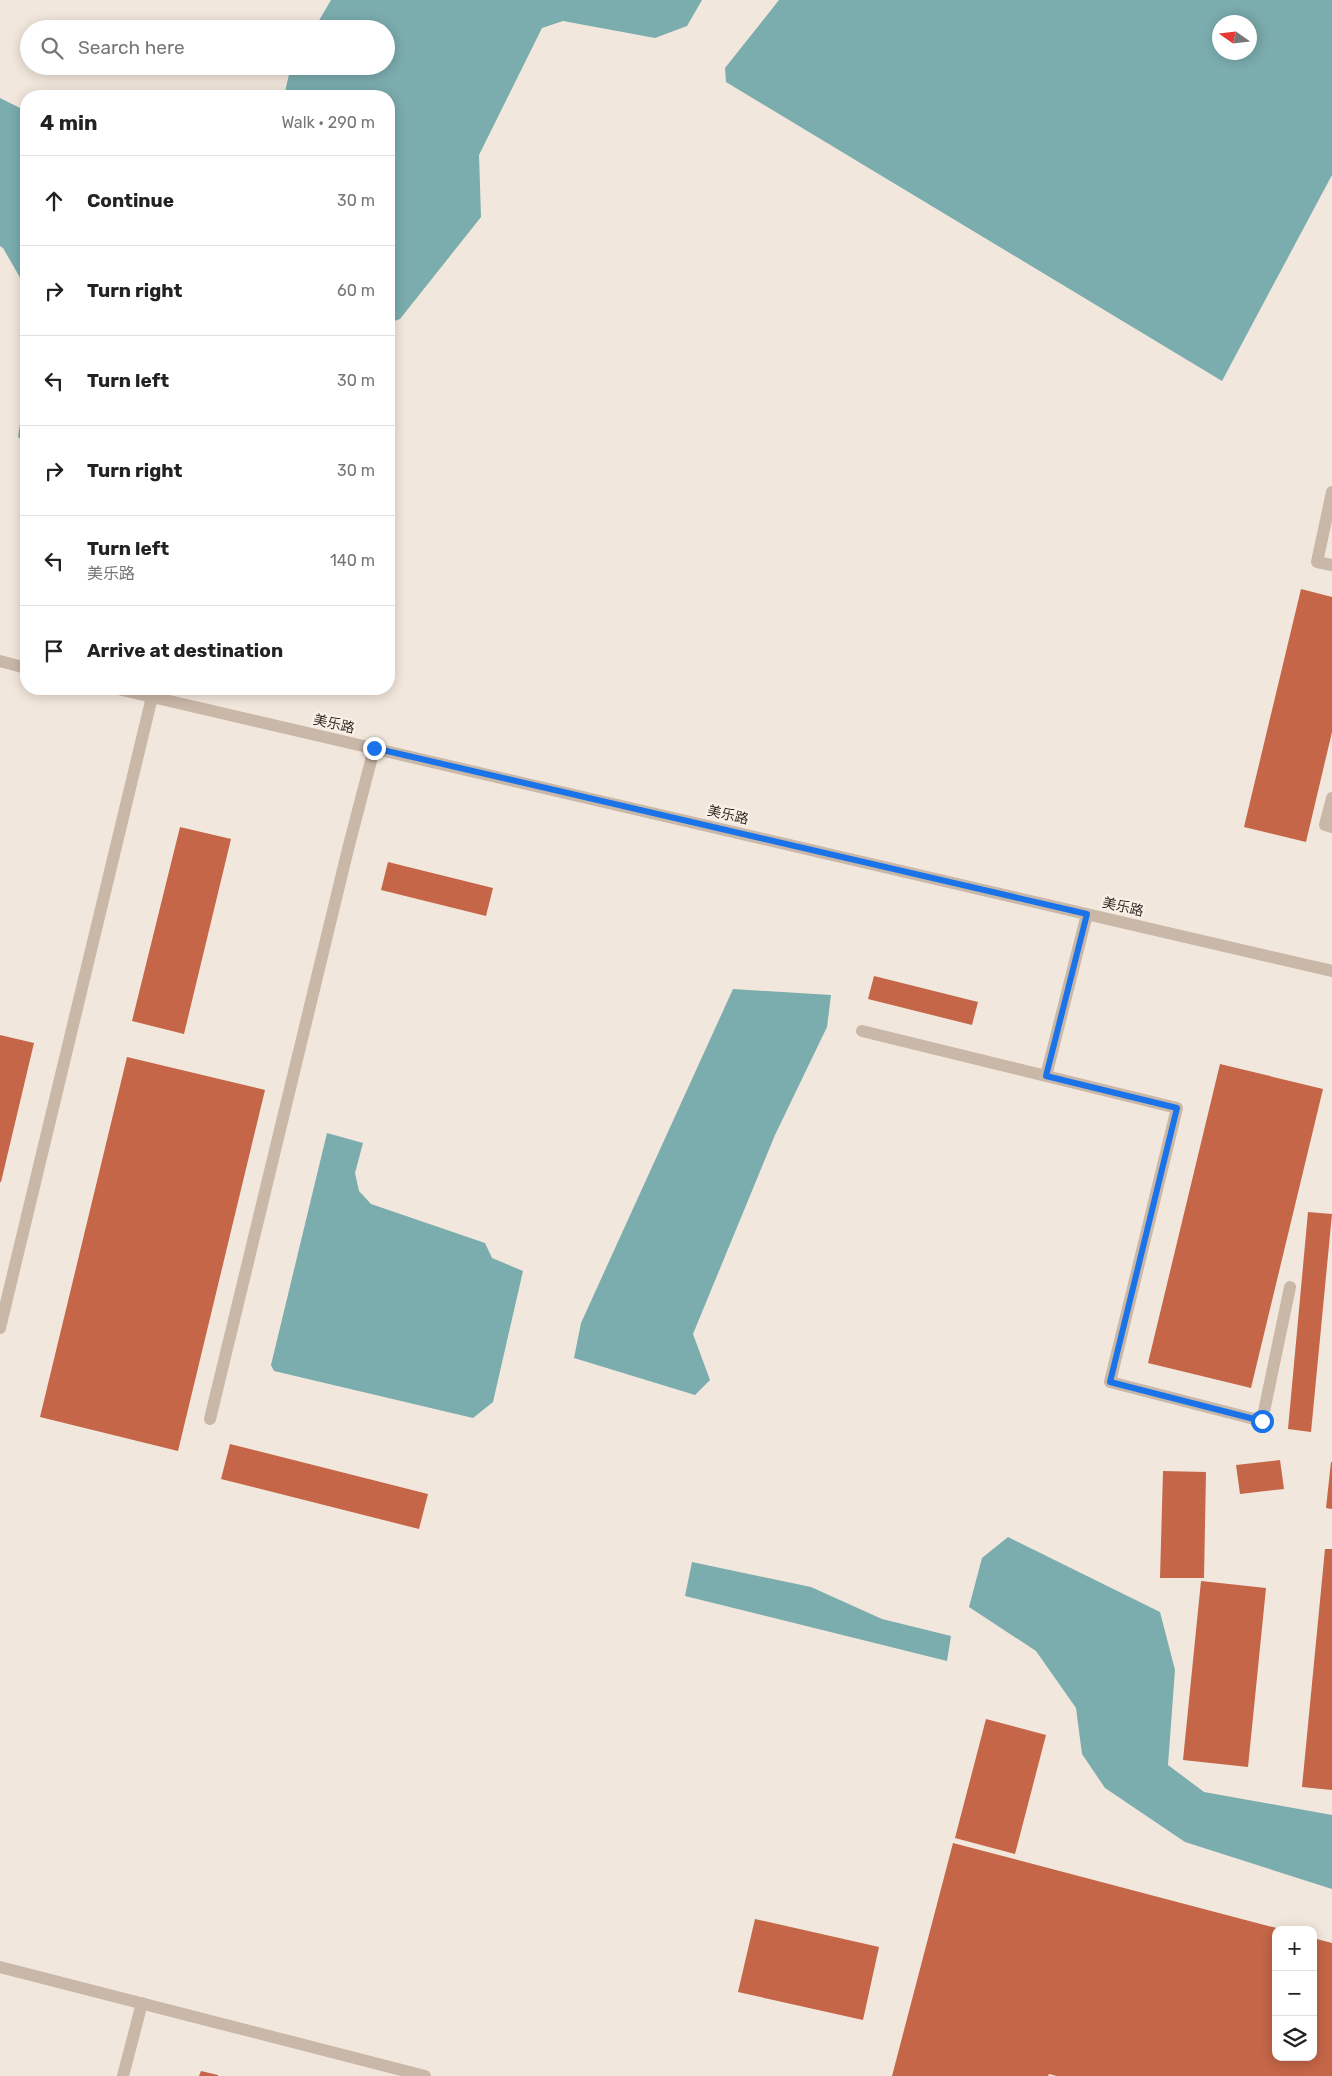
<!DOCTYPE html>
<html lang="en">
<head>
<meta charset="utf-8">
<style>
	:root { --surface:#fff; --page:#f2f2f2; --text:#222; --muted:#767676; --line:#e0e0e0 }
	body { margin:0; font-family:Rubik,"Noto Sans SC",sans-serif; background:var(--page); color:var(--text) }
	.controls { position:absolute; right:15px; bottom:15px; display:grid; overflow:hidden; border-radius:10px; box-shadow:0 2px 12px #0003 }
	.controls button { width:45px; height:45px; display:grid; place-items:center; padding:0; border:0; border-bottom:1px solid var(--line); background:var(--surface); color:var(--text); font:25px sans-serif }
	.compass { position:absolute; left:1212px; top:15px; width:45px; height:45px; border-radius:50%; background:var(--surface); box-shadow:0 2px 12px #0003; rotate:284deg }
	.stop { position:absolute; width:15px; height:15px; margin:-11px; border:4px solid #1a73e8; border-radius:50%; background:#fff }
	.stop.end { background:#1a73e8; border-color:#fff; box-shadow:0 1px 5px #0008 }
	.list { margin:0; padding:0; list-style:none }
	h2 { display:flex; justify-content:space-between; align-items:center; height:65px; margin:0; padding:0 20px; font-size:21px }
	h2 small { font-size:16px; font-weight:400; color:var(--muted) }
	.list li { display:grid; grid-template-columns:32px 1fr auto; gap:15px; align-items:center; box-sizing:border-box; height:90px; padding:0 20px; border-top:1px solid var(--line) }
	.list b { display:block; font-size:19px; white-space:nowrap }
	.list p { margin:0; font-size:16px; white-space:nowrap; color:var(--muted) }
	.list em { font-size:16px; font-style:normal; color:var(--muted) }
	.icon { flex:none; width:28px; height:28px; fill:none; stroke:currentColor; stroke-width:2; stroke-linecap:round; stroke-linejoin:round }
	.map { position:relative; flex:none; width:1332px; height:2076px; overflow:hidden }
	.search { position:absolute; background:var(--surface); box-shadow:0 2px 12px #0003; left:20px; top:20px; width:375px; height:55px; display:flex; align-items:center; gap:12px; box-sizing:border-box; padding:0 18px; border-radius:28px; color:var(--muted); font-size:19px }
	.panel { position:absolute; background:var(--surface); box-shadow:0 2px 12px #0003; left:20px; top:90px; width:375px; height:605px; border-radius:20px }
	.map>svg:first-child { display:block }
	.water { fill:#7bacae; fill-rule:evenodd }
	.building { fill:#c46647 }
	.lines { fill:none; stroke-linecap:round; stroke-linejoin:round }
	.minor { stroke:#c9b7a8; stroke-width:12 }
	.route { stroke:#1a73e8; stroke-width:6 }
	.labels { text-anchor:middle; dominant-baseline:central; stroke-width:4.5; stroke-linejoin:round; paint-order:stroke }
	.street-label { font-size:14px; fill:#362c28; stroke:#f9f1e8 }
</style>
</head>
<body>
<div class="map">
<svg width="1332" height="2076" viewBox="0 0 1332 2076">
	<rect width="100%" height="100%" fill="#f2e7dc"/>
	<path class="water" d="M331,0H702L687,26L655,38L563,21L542,28L479,155L481,217L400,319L389,323V96H284L291,66H386V29H314Z
		M779,0H1332V175L1222,381L726,82L725,68ZM1220,22H1250V52H1220Z
		M0,98L26,111V288L3,248L0,246Z
		M26,385V442L18,437Z
		M733,989L831,995L827,1027L775,1135L693,1334L710,1380L695,1395L574,1358L581,1323Z
		M327,1133L363,1143L355,1173L359,1191L371,1204L485,1243L492,1258L523,1271L493,1402L473,1418L274,1371L271,1365Z
		M1008,1537L1160,1612L1175,1670L1168,1765L1204,1792L1332,1815V1889L1185,1842L1105,1788L1082,1754L1076,1708L1036,1651L969,1607L982,1558Z
		M692,1562L811,1587L882,1619L951,1636L947,1661L685,1596Z"/>
	<path class="building" d="M1301,589L1332,597V732L1306,842L1244,827Z
		M180,827L231,839L184,1034L132,1021Z
		M388,862L493,888L486,916L381,890Z
		M874,976L978,1002L972,1025L868,999Z
		M0,1035L34,1043L1,1182H0Z
		M127,1057L265,1090L178,1451L40,1417Z
		M1220,1064L1323,1089L1251,1388L1148,1363Z
		M1308,1212L1332,1214L1311,1432L1288,1429Z
		M230,1444L428,1494L419,1529L221,1479Z
		M1280,1460L1284,1489L1240,1494L1236,1465Z
		M1331,1462H1332V1509L1326,1508Z
		M1163,1471L1206,1472L1204,1578H1160Z
		M1325,1549H1332V1790L1302,1787Z
		M1201,1581L1266,1588L1248,1767L1183,1760Z
		M986,1719L1046,1735L1015,1854L955,1838Z
		M953,1843L1280,1929L1276,1930V2057H1313V1938L1332,1943V2076H1057L1049,2074L1048,2076H892Z
		M755,1919L879,1947L863,2020L738,1992Z
		M201,2071L218,2075V2076H199Z"/>
	<g class="lines">
		<path class="minor" d="M1332,492L1317,562L1332,565
			M0,661L26,668
			M118,689L1332,971
			M1332,798L1325,825L1332,827
			M862,1031L1177,1108L1110,1382L1262,1421L1290,1287
			M1046,1076L1087,914
			M0,1328L152,697
			M210,1419L348,849L374,749
			M0,1967L425,2076
			M123,2076L142,2003"/>
	</g>
	<g class="lines">
		<path class="route" d="M374,748L1087,914L1046,1076L1177,1108L1110,1382L1262,1421"/>
	</g>
	<g class="labels">
		<g class="street-label">
			<text transform="translate(334 724) rotate(13)">美乐路</text>
			<text transform="translate(728 815) rotate(13)">美乐路</text>
			<text transform="translate(1123 907) rotate(13)">美乐路</text>
		</g>
	</g>
</svg>
<div class="controls">
<button>+</button>
<button>−</button>
<button><svg class="icon" aria-label="layers" viewBox="0 0 24 24"><path d="M12 4l9 5-9 5-9-5zM3 14l9 5 9-5"/></svg></button>
</div>
<svg class="compass" viewBox="-18 -18 36 36"><path d="M0-13l5 13h-10z" fill="#e53935"/><path d="M0 13l5-13h-10z" fill="#767676"/></svg>
<div class="stop" style="left:1262px;top:1421px"></div>
<div class="stop end" style="left:374px;top:748px"></div>
<div class="search"><svg class="icon" aria-label="search" viewBox="0 0 24 24"><circle cx="10" cy="10" r="6"/><path d="M15 15l6 6"/></svg>Search here</div>
<section class="panel">
<h2>4 min<small>Walk · 290 m</small></h2>
<ul class="list">
<li><svg class="icon" aria-label="ahead" viewBox="0 0 24 24"><path d="M12 20V5M6 11l6-6 6 6"/></svg><div><b>Continue</b></div><em>30 m</em></li>
<li><svg class="icon" aria-label="right" viewBox="0 0 24 24"><path d="M7 20v-9h11M14 6l5 5-5 5"/></svg><div><b>Turn right</b></div><em>60 m</em></li>
<li><svg class="icon" aria-label="left" viewBox="0 0 24 24"><path d="M17 20v-9H6M10 6l-5 5 5 5"/></svg><div><b>Turn left</b></div><em>30 m</em></li>
<li><svg class="icon" aria-label="right" viewBox="0 0 24 24"><path d="M7 20v-9h11M14 6l5 5-5 5"/></svg><div><b>Turn right</b></div><em>30 m</em></li>
<li><svg class="icon" aria-label="left" viewBox="0 0 24 24"><path d="M17 20v-9H6M10 6l-5 5 5 5"/></svg><div><b>Turn left</b><p>美乐路</p></div><em>140 m</em></li>
<li><svg class="icon" aria-label="arrive" viewBox="0 0 24 24"><path d="M6 21V4h12l-3 4 3 4H6"/></svg><div><b>Arrive at destination</b></div></li>
</ul>
</section>
</div>
</body>
</html>
